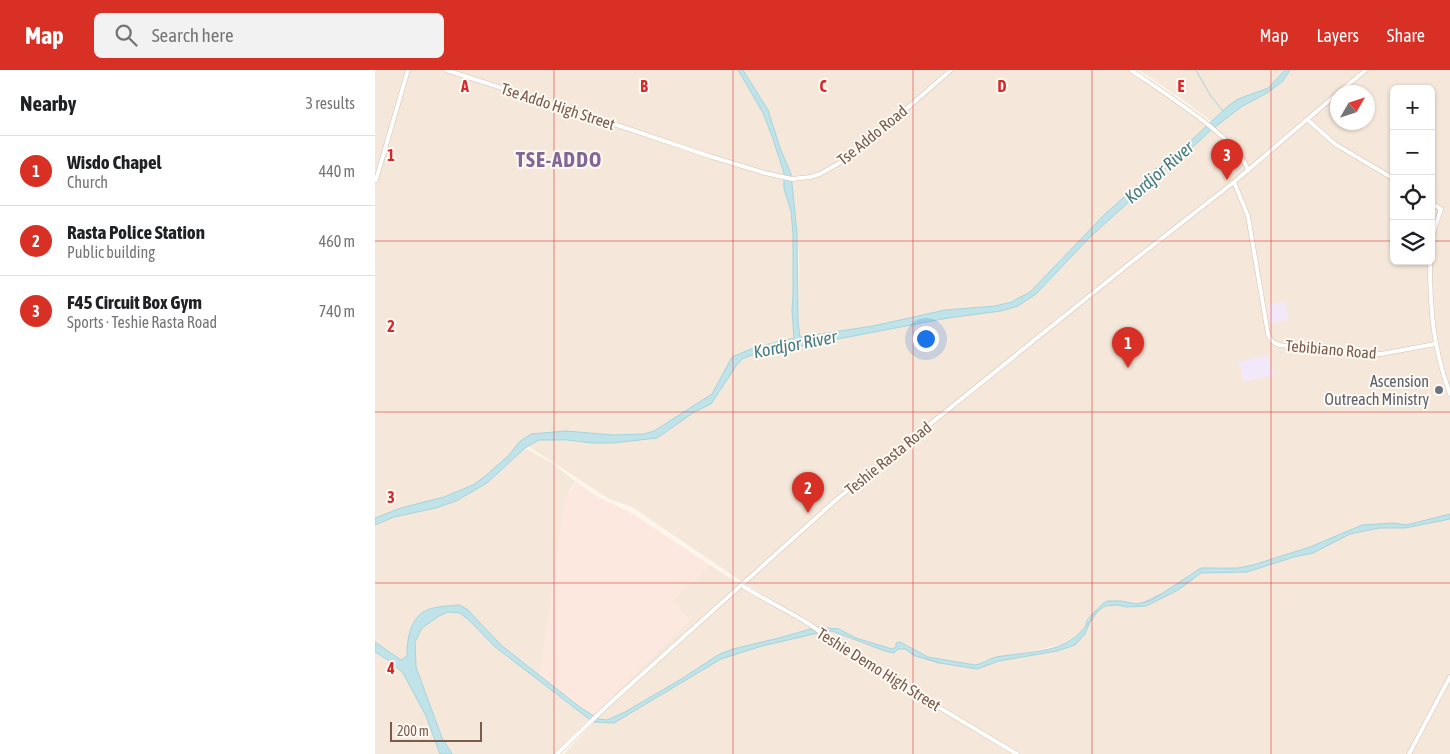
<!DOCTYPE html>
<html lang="en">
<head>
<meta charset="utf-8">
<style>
	:root { --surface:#fff; --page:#f2f2f2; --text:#202124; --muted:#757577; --line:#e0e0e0; --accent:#d93025 }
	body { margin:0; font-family:"Asap Condensed",sans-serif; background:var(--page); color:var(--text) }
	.controls { position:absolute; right:15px; top:15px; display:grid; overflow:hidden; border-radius:8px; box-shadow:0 1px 4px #0004 }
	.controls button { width:45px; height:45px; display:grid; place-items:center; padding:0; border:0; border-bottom:1px solid var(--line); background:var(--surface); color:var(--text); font:25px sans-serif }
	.compass { position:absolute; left:955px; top:15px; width:45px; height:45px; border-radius:50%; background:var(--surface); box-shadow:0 1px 4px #0004; rotate:51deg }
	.scale { position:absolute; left:15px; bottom:12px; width:92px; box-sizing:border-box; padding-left:5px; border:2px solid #7a5c4d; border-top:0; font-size:14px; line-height:18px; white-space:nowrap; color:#7a5c4d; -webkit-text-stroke:4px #fffaf3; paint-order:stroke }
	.you { position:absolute; left:550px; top:268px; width:18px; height:18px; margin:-12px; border:4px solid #fff; border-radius:50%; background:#1a73e8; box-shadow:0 0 0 8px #1a73e833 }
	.badge { display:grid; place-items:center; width:32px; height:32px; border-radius:50%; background:var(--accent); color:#fff; font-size:16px; font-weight:700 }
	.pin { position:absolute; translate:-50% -41px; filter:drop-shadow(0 1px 2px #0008) }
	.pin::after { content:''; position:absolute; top:26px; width:18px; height:15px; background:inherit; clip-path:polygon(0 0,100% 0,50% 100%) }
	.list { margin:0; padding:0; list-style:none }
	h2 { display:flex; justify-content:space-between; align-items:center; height:65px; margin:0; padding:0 20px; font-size:21px }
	h2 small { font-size:16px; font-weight:400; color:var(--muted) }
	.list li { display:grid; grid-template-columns:32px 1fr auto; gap:15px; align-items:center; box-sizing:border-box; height:70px; padding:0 20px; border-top:1px solid var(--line) }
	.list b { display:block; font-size:19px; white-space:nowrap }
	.list p { margin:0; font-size:16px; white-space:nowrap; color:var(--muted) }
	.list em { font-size:16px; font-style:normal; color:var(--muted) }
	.icon { flex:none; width:28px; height:28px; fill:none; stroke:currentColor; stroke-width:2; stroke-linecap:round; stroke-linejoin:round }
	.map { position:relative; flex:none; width:1075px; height:684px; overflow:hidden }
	header { display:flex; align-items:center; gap:30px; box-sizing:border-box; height:70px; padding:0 25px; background:var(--accent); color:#fff }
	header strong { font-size:24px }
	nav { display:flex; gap:28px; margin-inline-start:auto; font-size:18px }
	.search { width:350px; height:45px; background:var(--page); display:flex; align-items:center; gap:12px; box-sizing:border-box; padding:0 18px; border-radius:8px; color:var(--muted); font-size:19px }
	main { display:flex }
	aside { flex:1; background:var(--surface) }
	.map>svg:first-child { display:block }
	.residential { fill:#f5e8da; fill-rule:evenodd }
	.commercial { fill:#fde8e0 }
	.education { fill:#f3e8fa }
	.water { fill:#bfe3e8; stroke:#a5d3da }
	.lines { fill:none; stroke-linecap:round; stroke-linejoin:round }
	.stream { stroke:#a5d3da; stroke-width:1 }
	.secondary-casing { stroke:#d6c0b0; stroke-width:5 }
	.secondary { stroke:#fff; stroke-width:4 }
	.grid { fill:none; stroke:#d62828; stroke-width:1; stroke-opacity:0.55 }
	.worship-dot { fill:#6b7280; stroke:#fffaf3; stroke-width:2 }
	.labels { text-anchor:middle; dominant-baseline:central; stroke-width:4; stroke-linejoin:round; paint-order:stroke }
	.street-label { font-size:16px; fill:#7a5c4d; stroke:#fffaf3 }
	.worship-label { font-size:16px; fill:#5b616d; stroke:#fffaf3; text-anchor:end }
	.water-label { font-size:18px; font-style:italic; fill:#437c86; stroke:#fffaf3 }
	.district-label { font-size:21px; font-weight:bold; letter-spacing:1px; fill:#846695; stroke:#fffaf3 }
	.grid-label { font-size:16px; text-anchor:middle; font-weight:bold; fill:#d62828; stroke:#fffaf3; stroke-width:4; stroke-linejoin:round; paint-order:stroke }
</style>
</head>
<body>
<header>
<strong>Map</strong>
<div class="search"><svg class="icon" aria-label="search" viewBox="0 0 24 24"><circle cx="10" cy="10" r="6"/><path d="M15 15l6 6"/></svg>Search here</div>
<nav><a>Map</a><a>Layers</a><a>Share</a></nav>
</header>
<main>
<aside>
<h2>Nearby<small>3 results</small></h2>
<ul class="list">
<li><span class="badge">1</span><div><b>Wisdo Chapel</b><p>Church</p></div><em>440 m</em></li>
<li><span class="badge">2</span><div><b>Rasta Police Station</b><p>Public building</p></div><em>460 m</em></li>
<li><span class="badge">3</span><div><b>F45 Circuit Box Gym</b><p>Sports · Teshie Rasta Road</p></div><em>740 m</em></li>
</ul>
</aside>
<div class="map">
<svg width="1075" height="684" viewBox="0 0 1075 684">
	<rect width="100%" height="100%" fill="#fdf6ec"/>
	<path class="residential" d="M0,0H363L388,43L398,69L409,103V119L416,141L418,163V225L417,241L419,268L378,278L357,287L337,324L279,361L269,364L238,365L216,364L144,372L134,385L108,408L98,415L69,427L27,438L0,448Z
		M368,0H754L833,55L808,78L795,86L729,145L655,222L644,228L620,236L570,240L498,256L425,267L423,252L424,184L416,105L405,78L393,40Z
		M764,0H910L893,18L874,24L837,52L811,32Z
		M915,0H1075V444L1031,455L1019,453L987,455L935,477L878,495L863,498L843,497L816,504L804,514L777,530L762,534L746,531H732L713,552L709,559L689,574L638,586L620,587L612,590L607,594L592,595L553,587L525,572L517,579L481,568L464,559L442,557L436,552L404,535L366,511L257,437L234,429L153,376L164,370H173L238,373L293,361L321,341L336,334L361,296L367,289L374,286L387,281L410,279L573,248L612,243L661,224L714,168L797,93L820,75L835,61L866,37L892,23L908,11ZM1019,19H1056V191H1019ZM962,22H992V52H962Z
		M150,378L177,393L201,412L195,419L165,605L126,575L108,555L84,535L53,540L32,575V586L26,590L0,572V455L19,447L61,438L81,431L112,413Z
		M1075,449V684H645L469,577L447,561H457L510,581L530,579L540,586L565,593L602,599L624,591L682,581L710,564L714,554L722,542L730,536L743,535L752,537L771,536L826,503L872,502L919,487L938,483L975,464L1004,458H1030Z
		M335,495L386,528L439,558L404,568L358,579L250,642L232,650L224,649L217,645L313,552V549L297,530Z
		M73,542L85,543L96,552L119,576L214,649L178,684H77L67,668L41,597L40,572L47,558L64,546Z
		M443,563V568L526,616L636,684H189L219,652L239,653L346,589L387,576Z
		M0,582L13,590L28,603L51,646L65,684H0Z"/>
	<path class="commercial" d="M201,412L223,427L255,442L335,495L297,530L313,550V552L217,645L206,638L165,605L190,430Z"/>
	<path class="education" d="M910,232L913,251L895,253L892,235Z
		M893,285L898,305L869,312L864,292Z"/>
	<path class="water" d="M363,0H368L393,40L405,78L416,104L422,163L423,252L425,267L498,256L570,240L620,236L636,232L655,222L729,145L795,86L808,78L853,36L863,29L893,18L910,0H915L908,11L892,23L866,37L835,61L820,75L797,93L714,168L661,224L643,236L626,241L573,248L410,279L387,281L367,289L361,296L336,334L321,341L282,368L238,373H217L192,370H164L150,378L112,413L81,431L61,438L19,447L0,455V448L26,438L69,427L98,415L108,408L134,385L144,372L156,364L191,361L238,365L269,364L279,361L337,324L357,287L378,278L419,268L417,241L418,225V163L416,141L409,119V103L398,69L388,43Z
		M1075,444V449L1030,458H1004L975,464L938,483L919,487L872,502L826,503L803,520L771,536L752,537L743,535L730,536L722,542L714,554L710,564L700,575L682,581L624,591L602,599L565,593L540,586L530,579H523L519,583L510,581L457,561H447L442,557L464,559L481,568L517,579L521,577V573L525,572L553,587L600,595C608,594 613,589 621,587C639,584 674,582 689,574C695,571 706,563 710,557C717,547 721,538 732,531H746L762,534L777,530L826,498H863L878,495L935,477L987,455L1019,453L1031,455Z
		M84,535L92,539L126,575L206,638L224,649L232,650L250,642L308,608L343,585L358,579L404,568L439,558L443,563L387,576L346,589L239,653L219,652L214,649L119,576L96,552L85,543L73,542L64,546L47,558L40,572L41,597L67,668L77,684H65L51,646L28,603L13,590L0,582V572L26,590L32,586C32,569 35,548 52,540C61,536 75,536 84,535Z"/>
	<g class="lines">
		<path class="stream" d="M821,0L835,25L848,41
			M770,532L786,524
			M711,556L712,550L720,541
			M549,588L564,593"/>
		<g class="secondary-casing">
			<path id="secondary" d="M71,0L251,58L334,86L390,103L417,109L435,107L445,104L466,92L506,61L576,0
				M756,0C783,19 866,70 873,101
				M964,22L991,0
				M933,50L960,74L1019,109
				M0,109L1,110L33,0
				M859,112L873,146L893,264C895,270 898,273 904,275L985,284H1006L1060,274
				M1056,133L1066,139L1060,157L1056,172
				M1055,191C1055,240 1058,278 1075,324
				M366,515C388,529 412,540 434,554C446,561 455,572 468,580L642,684
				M182,684L234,634L462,429L754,194L859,112L962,24
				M1034,684L1075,607"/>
		</g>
		<use href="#secondary" class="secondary"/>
	</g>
	<path class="grid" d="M179,0V684M358,0V684M538,0V684M717,0V684M896,0V684M0,171H1019M1056,171H1075M0,342H1075M0,513H1075"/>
	<circle class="worship-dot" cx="1064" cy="320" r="5"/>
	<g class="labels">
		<g class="street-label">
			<text transform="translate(183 36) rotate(18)">Tse Addo High Street</text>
			<text transform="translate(497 65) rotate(-39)">Tse Addo Road</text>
			<text transform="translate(956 279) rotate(5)">Tebibiano Road</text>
			<text transform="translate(513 388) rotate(-39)">Teshie Rasta Road</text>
			<text transform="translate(504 599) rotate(32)">Teshie Demo High Street</text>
		</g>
		<g class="worship-label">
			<text x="1054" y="311">Ascension<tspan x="1054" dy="18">Outreach Ministry</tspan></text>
		</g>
		<g class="water-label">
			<text transform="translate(784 102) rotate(-41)">Kordjor River</text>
			<text transform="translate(420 274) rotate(-11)">Kordjor River</text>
		</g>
		<g class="district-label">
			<text x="184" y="89">TSE-ADDO</text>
		</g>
	</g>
	<g class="grid-label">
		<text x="90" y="22">A</text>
		<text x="269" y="22">B</text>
		<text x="448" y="22">C</text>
		<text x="627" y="22">D</text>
		<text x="806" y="22">E</text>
		<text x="16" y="91">1</text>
		<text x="16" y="262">2</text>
		<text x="16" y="433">3</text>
		<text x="16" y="604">4</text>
	</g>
</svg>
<div class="controls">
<button>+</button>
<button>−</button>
<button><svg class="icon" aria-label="locate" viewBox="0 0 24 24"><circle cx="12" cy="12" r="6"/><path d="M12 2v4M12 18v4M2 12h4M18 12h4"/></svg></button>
<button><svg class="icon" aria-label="layers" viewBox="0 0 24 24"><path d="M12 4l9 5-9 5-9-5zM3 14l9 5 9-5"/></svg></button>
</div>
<svg class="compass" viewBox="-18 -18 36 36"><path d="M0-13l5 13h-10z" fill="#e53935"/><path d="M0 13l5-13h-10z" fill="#757577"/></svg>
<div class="scale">200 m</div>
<div class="you"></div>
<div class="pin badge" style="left:753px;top:298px">1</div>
<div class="pin badge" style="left:433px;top:443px">2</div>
<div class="pin badge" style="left:852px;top:110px">3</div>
</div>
</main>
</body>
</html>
